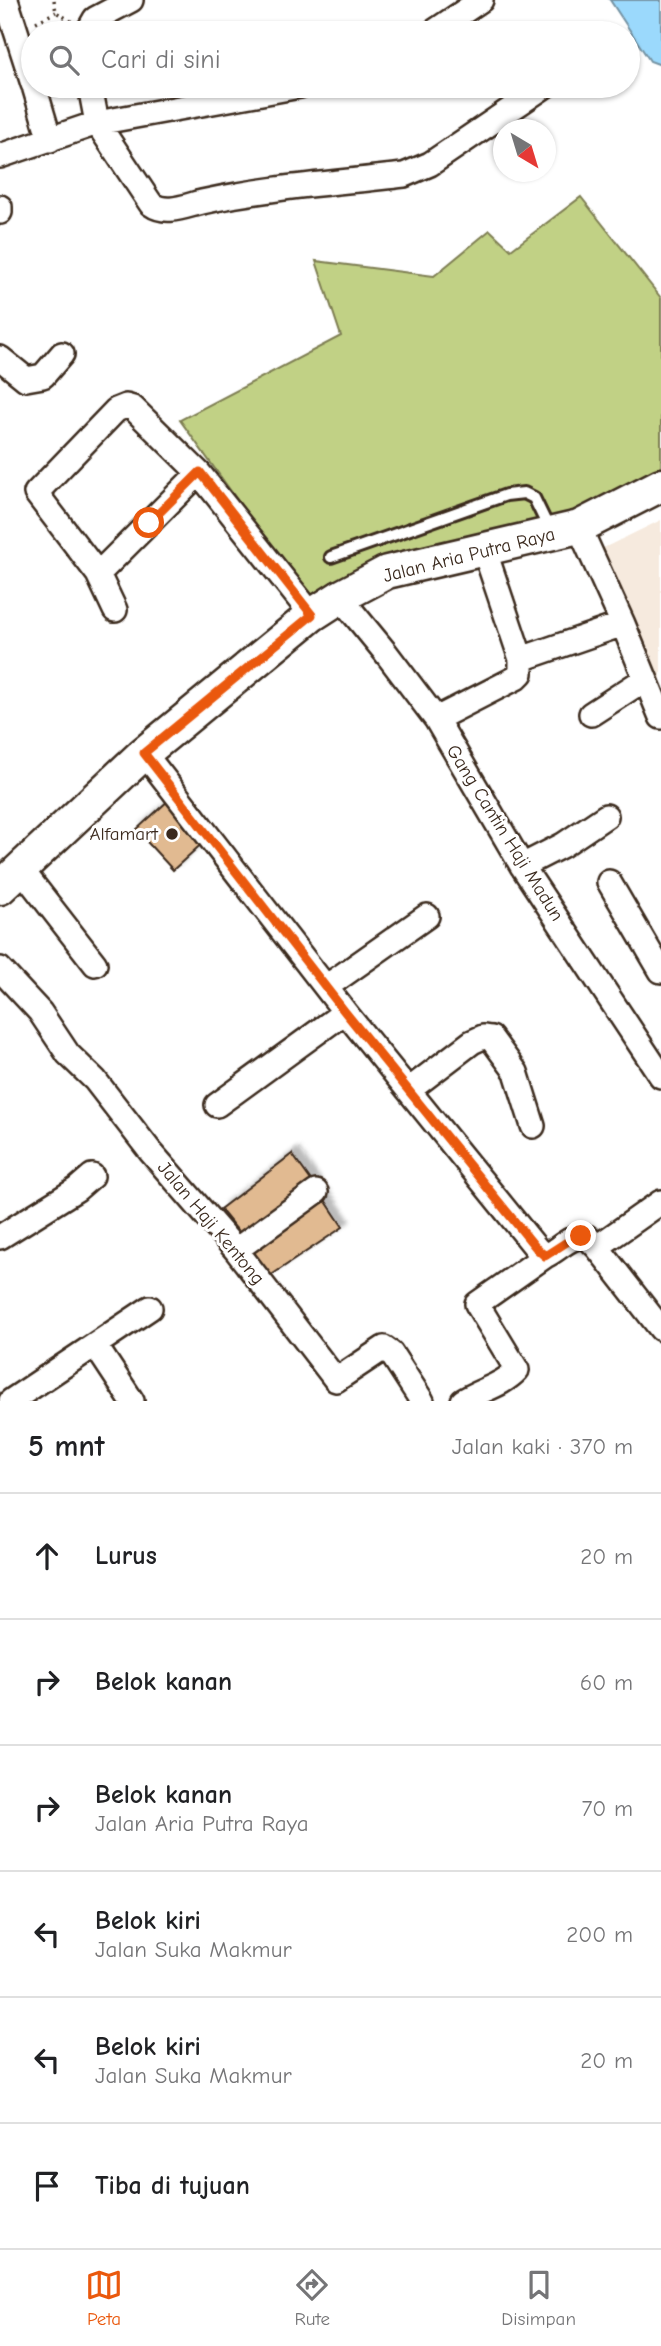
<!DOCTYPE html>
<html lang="id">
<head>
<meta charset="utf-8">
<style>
	:root { --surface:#fff; --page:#f6f6f6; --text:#202124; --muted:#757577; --line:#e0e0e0; --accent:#ea580c }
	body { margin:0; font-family:"Comic Neue",sans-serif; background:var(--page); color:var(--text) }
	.compass { position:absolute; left:493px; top:119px; width:63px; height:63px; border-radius:50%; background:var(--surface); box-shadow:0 2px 5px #0004; rotate:142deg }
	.stop { position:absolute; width:21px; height:21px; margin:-16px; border:5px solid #ea580c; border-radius:50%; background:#fff }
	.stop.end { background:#ea580c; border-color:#fff; box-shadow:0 2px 7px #0008 }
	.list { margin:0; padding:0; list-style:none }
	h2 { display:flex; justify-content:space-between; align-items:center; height:91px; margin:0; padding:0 28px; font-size:30px }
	h2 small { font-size:23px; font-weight:400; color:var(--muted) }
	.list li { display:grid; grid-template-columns:46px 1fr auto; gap:21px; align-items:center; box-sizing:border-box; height:126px; padding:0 28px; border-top:2px solid var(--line) }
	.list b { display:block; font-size:26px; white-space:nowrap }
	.list p { margin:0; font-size:23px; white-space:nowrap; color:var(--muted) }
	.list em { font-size:23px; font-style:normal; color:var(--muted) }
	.icon { flex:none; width:38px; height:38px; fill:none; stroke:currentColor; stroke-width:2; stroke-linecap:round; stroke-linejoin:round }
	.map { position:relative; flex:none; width:661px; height:1401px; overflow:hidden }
	.search { position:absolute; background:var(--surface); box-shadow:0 2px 5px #0004; left:21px; right:21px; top:21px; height:77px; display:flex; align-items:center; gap:18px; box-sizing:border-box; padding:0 24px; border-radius:38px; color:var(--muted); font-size:26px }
	.sheet { height:847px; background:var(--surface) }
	nav { display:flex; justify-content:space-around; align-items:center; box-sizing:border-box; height:98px; border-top:2px solid var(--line); background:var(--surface); font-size:19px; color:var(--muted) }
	nav a { display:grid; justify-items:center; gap:4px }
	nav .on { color:var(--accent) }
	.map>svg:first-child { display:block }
	.built { fill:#f6eade }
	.green { fill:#c1d185; stroke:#7e7e52; stroke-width:2 }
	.water { fill:#9bd9fc; stroke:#7593a3; stroke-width:2 }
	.building { fill:#e1ba91; stroke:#3b2a1e; stroke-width:2; filter:url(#shadow) }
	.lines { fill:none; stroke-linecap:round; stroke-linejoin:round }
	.lane-casing { stroke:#3b2a1e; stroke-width:16 }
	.street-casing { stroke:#3b2a1e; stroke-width:28 }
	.secondary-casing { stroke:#3b2a1e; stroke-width:37 }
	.path { stroke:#3b2a1e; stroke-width:3.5; stroke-dasharray:2 5; stroke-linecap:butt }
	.lane { stroke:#fff; stroke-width:10 }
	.street { stroke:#fff; stroke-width:23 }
	.secondary { stroke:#fff; stroke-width:32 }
	.route { stroke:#ea580c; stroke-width:9 }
	.poi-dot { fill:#3b2a1e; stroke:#fff; stroke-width:2.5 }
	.labels { text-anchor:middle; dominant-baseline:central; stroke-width:6; stroke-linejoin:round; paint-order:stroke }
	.street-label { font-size:19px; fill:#3b2a1e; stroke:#fff }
	.poi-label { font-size:19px; fill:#3b2a1e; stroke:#fff; text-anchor:end }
</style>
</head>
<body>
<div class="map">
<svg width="661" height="1401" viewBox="0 0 661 1401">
	<defs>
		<filter id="shadow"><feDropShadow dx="6" dy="-6" stdDeviation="2" flood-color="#0004"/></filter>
	</defs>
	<rect width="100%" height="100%" fill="#fff"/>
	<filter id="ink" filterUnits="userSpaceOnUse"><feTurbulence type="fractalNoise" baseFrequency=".0143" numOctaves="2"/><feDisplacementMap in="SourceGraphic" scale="14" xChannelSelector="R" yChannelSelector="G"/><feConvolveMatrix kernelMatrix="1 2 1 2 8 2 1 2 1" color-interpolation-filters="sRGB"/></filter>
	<g filter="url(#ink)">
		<path class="built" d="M661,520V710L587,556Z"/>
		<path class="green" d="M581,197L661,298V482L311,603L180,420L341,336L316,261L434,276L490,230L511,250Z"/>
		<path class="water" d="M610,0H661V65L650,61Z"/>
		<path class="building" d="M170,799L207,839L173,870L136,830Z
			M292,1154L315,1186L242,1236L220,1209Z
			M321,1194L343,1227L270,1276L249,1249Z"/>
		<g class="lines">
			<g class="lane-casing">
				<path id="lane" d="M331,557L506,495L524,493L534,498L549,529"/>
			</g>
			<g class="street-casing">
				<path id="street" d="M6,0L33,84
					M87,33L95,19L131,0
					M432,33L481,0
					M34,86L50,140
					M90,86L97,123L151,204C166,215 185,206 202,202C268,187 337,183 404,175L430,164L545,86
					M0,156L97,123L300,86
					M0,207V212
					M0,358L26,379L43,376L62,354
					M579,527L623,624L661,717
					M98,574L199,473
					M340,597L386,653L436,719L522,866L661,1076
					M115,610L98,574L36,493L116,410L126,406L133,408L199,473L312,615
					M521,659L623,624
					M591,714L645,679
					M436,719L516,678L521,673V659L484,549
					M144,753L345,1012L537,1249L545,1256C559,1250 570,1234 587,1237L597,1247L661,1329
					M522,866L563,845L606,816
					M21,869L95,964
					M609,882L661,971
					M0,969L40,1012L68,1054L95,1080L150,1151L236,1250L336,1380L384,1348L391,1353L422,1401
					M326,987L427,916
					M409,1090L472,1042L483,1037L491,1038L516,1072L533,1126
					M217,1105L345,1012
					M0,1237L77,1189L92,1176
					M597,1247L661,1202
					M236,1250L316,1192
					M95,1345L132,1401
					M11,1401L150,1308
					M463,1401C480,1390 502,1386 517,1370L477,1304L545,1256"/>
			</g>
			<g class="secondary-casing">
				<path id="secondary" d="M0,888L144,753L312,615L340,597L387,572L579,527L661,485"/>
			</g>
			<path class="path" d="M54,0L56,12L71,21
				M36,22L56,12"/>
			<use href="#lane" class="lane"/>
			<use href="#street" class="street"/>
			<use href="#secondary" class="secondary"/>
		</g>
	</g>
	<g class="lines" filter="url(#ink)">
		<path class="route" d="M149,523L200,472L312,615L144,753L345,1012L537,1249L545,1256L573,1238L581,1236"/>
	</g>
	<circle class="poi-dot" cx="172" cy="834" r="7"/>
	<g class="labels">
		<g class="street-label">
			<text transform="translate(469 555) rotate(-14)">Jalan Aria Putra Raya</text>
			<text transform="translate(505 833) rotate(58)">Gang Cantin Haji Madun</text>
			<text transform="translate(211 1223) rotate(50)">Jalan Haji Kentong</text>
		</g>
		<g class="poi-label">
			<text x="158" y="834">Alfamart</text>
		</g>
	</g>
</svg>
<svg class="compass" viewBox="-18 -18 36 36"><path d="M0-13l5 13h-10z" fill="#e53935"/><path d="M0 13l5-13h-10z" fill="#757577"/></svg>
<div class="stop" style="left:149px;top:523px"></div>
<div class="stop end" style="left:581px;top:1236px"></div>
<div class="search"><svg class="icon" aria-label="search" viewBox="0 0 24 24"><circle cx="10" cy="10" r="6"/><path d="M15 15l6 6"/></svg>Cari di sini</div>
</div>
<section class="sheet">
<h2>5 mnt<small>Jalan kaki · 370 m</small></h2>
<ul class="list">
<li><svg class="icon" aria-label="ahead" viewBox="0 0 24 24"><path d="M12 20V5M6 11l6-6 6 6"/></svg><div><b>Lurus</b></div><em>20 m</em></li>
<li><svg class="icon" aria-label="right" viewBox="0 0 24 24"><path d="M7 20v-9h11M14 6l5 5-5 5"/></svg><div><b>Belok kanan</b></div><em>60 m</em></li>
<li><svg class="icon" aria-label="right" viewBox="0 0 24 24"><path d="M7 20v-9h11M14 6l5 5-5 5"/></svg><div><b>Belok kanan</b><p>Jalan Aria Putra Raya</p></div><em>70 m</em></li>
<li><svg class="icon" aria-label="left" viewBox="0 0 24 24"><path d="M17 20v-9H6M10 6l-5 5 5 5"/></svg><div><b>Belok kiri</b><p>Jalan Suka Makmur</p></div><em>200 m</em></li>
<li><svg class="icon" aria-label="left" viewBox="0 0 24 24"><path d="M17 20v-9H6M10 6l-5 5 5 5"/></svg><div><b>Belok kiri</b><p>Jalan Suka Makmur</p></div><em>20 m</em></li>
<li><svg class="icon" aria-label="arrive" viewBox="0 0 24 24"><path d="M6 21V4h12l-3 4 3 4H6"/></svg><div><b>Tiba di tujuan</b></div></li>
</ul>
</section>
<nav>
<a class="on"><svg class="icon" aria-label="map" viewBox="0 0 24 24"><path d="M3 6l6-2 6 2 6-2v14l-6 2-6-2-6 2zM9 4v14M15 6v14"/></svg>Peta</a>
<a><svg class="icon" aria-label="directions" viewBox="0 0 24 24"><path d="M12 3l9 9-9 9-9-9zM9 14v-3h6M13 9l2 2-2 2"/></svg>Rute</a>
<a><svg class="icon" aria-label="saved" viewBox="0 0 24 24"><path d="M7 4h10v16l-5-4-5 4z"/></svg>Disimpan</a>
</nav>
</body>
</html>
